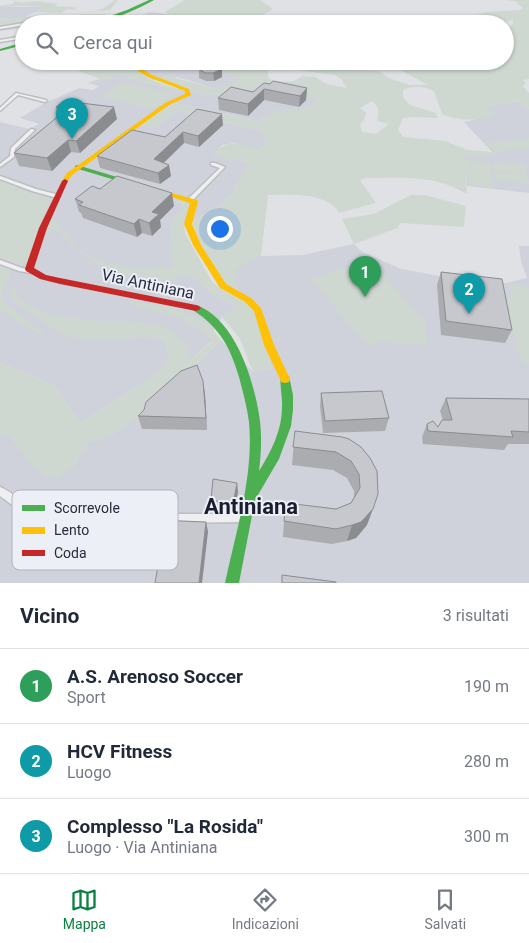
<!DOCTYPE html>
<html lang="it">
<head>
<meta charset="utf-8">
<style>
	:root { --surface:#fff; --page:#f2f2f3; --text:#1f2937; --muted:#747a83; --line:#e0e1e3; --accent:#0b8043 }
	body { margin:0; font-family:Roboto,sans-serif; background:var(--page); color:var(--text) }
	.you { position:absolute; left:219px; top:228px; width:18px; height:18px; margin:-12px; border:4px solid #fff; border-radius:50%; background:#1a73e8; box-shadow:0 0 0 8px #1a73e833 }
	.badge { display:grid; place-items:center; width:32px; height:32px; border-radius:50%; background:var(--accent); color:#fff; font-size:16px; font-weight:700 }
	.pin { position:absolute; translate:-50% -41px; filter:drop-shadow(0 1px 2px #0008) }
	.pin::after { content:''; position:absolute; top:26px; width:18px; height:15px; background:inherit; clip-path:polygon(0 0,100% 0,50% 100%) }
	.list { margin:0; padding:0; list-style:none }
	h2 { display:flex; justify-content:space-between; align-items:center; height:65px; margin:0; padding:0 20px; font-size:21px }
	h2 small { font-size:16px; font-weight:400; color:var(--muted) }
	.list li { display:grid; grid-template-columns:32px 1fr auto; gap:15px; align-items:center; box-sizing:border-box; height:75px; padding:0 20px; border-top:1px solid var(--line) }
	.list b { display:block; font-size:19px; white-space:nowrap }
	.list p { margin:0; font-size:16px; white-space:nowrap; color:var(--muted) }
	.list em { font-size:16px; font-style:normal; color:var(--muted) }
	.icon { flex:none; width:28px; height:28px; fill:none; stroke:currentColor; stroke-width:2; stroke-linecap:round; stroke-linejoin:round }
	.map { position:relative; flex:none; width:529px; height:583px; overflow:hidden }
	.search { position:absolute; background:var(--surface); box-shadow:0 1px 4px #0004; left:15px; right:15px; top:15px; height:55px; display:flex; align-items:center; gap:12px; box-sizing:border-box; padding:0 18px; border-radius:28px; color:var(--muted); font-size:19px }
	.sheet { height:290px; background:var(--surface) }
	nav { display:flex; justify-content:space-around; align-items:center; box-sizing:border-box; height:70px; border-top:1px solid var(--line); background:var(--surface); font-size:14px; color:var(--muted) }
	nav a { display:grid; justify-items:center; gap:2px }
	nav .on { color:var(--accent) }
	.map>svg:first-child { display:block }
	.built { fill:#cfd2da }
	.green { fill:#ced8d0; fill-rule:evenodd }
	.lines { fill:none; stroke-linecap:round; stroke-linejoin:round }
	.street-casing { stroke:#bcbec2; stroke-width:3 }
	.street { fill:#efeff2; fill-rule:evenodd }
	.fast { fill:#4caf50; fill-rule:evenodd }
	.slow { fill:#ffc107; fill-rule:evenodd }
	.jam { fill:#c62828; fill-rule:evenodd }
	.wall { fill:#aaacb0 }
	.shaded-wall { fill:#8b8c90 }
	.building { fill:#c6c8cd; stroke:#8b8c90 }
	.labels { text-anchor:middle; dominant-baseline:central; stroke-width:4; stroke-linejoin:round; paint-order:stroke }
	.street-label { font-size:16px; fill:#262c3e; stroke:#eceff5 }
	.near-quarter-label { font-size:22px; font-weight:bold; fill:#191d2f; stroke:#eceff5 }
	.key { fill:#eceff5; stroke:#b1b4be; stroke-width:1 }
	.key-label { font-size:14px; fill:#262c3e }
</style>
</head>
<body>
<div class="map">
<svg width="529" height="583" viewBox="0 0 529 583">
	<rect width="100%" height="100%" fill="#dfe1e5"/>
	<path class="built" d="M0,6L19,7L46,6L25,17L9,19L0,18Z
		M149,12L167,14L169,24L101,23L138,20L141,16Z
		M118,61H188L219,70L242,80L216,89L177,77L153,80L136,71L131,66Z
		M115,72L136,81L208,95L222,94L254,88L319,99L311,106L277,111L257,121L174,103L141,125L155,128L176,111L262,131L267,144L259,150L233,143L222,145L213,155L249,163L232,194L220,206L192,221L170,227L193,276L211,293L237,307L222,317L214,329L212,341L189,361L164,366L155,375L80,423L54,385L0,363V260L20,266L0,179V122L30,129L39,124L20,118L45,103L79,88L93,90L99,86L88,83L100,79L106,81Z
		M518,101L529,109V193L467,186L465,156L494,154L464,122L494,115L483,107Z
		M354,244L362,252L401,269L445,277L506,283L527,278L521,261L519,246H529V583H0V435L10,436L40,472L72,468L88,442L111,435L141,414L185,370L201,361L221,340L253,372L272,368L254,311L245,302L233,282L237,267L246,260L261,256L302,255Z"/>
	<path class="green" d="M16,0V2L20,1L19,3L37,1L58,4L55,6L76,7L75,9C89,15 104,11 114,0H122H118L110,10L90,12L68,9L61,13L33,12L45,6H0L13,4Z
		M185,0H259L271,7L272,10L254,19L248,24H169L166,11Z
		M504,0H529V79L523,80L526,84L522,85L529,93V109L517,101L484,107L495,116C476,120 461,122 442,114L434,91C424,86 413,85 403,90V97L410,105L436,113L438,118L414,117L403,118L398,130L403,137L445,141L468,150L492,152L495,155L465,156L467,194C434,174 402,178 365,178L360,180L376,203L339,213C329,192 288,195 268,195L261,256C239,263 228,270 239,294C236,292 231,291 228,288C218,280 194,234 192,221L220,206L232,194L249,163L212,155C230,137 237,144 259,150L267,144L262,131L176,111L155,128L140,126L174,103L257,121L277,111L311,106L319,99L254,88L222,94L208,95L192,92L157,78L165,75L216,89L241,80L219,70L188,61H337L362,70L379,71L389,78L410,85H428L402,71L403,68L409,61H505V37L510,33L508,28L513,24V20L498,24H423L470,17L486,12L520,10L523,8L515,1ZM276,67L335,75L341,79L347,88L327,84L315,77L303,76L294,81L276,82L268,78V70ZM372,101C380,107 379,111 377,121L389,124L376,134L362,132L360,125L364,120L366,113L360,108Z
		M83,14H106V17L100,19L94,17L24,24V28L0,31V18C11,20 21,17 32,16C52,14 62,20 83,14Z
		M85,61H118L126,63L149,79L184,91L136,81L115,72L106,81L74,69Z
		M123,82L174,94L152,109L100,96Z
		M529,138V148L494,152L486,143Z
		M466,160L490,163L494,187L468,184Z
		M492,161L525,165L527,174L493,170Z
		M494,172L527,175L529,184L496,180Z
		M0,179L51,197L26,263L20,266L0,260Z
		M411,195H425L466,206L464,227L400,223L398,228L354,244L342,219L374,214Z
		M166,196L190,203L184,219L185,233L212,282L224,291L245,302L254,311L272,368L253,372L240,339L222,317L237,307L211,293L193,276L184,275L164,282L163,280L151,281C145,275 135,277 126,275C98,266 78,254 59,231L46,232L52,217C62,229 73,245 86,254C111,270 145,267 173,267L170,226L183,205L164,198Z
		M369,260L425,320L427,345L381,342L368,346L311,279Z
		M0,264L10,270L11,274L1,294L3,302L44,334L42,336L0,310Z
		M508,283L529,288V363H524L517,349L507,303L512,293Z
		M16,286V291L20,299L43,313L96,321H129L148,323L168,328L186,344L190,360L212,342C184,310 158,316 124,300C160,305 199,307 221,340L201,361L185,370L141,414L111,435L88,442L72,468L58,479C37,478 22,450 10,436L0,435V363L54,385L80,423L155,375C167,363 172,356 162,340L153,337L109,340L82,339L63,335L14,301L9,291Z"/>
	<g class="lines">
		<g class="street-casing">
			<path id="street" d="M81,19L80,21L43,24H27Z
				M24,23L25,24H24V25L0,29V27Z
				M24,36V38L0,42V40Z
				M16,93L46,100L47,101L45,102L18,95L0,111V108Z
				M31,129L35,130L15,149L14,157L0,167V164L10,156L11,148Z
				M211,163H215L225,167L192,201H188V199L220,168L211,165Z
				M0,176L36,189L59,195L60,196L57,198L32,191L0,179Z
				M0,260L22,268L33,270L34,271L31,273L19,271L0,264Z
				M0,487C20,495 34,518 56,520C67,521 77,517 87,514H245L248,515L249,518L248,521L245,522L87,524C77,526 67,530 56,529C34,527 18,508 0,496Z"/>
		</g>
		<use href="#street" class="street"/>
		<path class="fast" d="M149,0H154C139,9 104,24 87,24L127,10Z
			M24,42V45L0,51V49Z
			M77,165L127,180L128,181L125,183L75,168V166Z
			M196,305C236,319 255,383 260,421C262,438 261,455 259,471C271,452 282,430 282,408C283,399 279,383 281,376L285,375L289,376L293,395V410L291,426L279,459L255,500L239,583H225C236,531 254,476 249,422C247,407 243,392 239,377C230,347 220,328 193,310L191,308L193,306Z"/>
		<path class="slow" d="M58,61H64L58,67H71L76,61H81L74,69H54L53,65Z
			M123,61H129L152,75L189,89L191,95L169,105L72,175L67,182H63L62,181L67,173L165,103L185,94V91L148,77Z
			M161,190L197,200L198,202L192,224L201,245L226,284L251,298L261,308L274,345L290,379L289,382L285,383L281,382L280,379L264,345L254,311L245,302L220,288L193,245L184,224L190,203L159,193V191Z"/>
		<path class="jam" d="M65,179L68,181L47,228L34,268L46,275L60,278L196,305L199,306L201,308L199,310L196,311L60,284L40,279L26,271L25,269L39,228L62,181Z"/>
	</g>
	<path class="wall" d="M199,69H222V77L214,81H206L199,78Z
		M270,84L307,88L306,100L299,107L264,100L248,116L219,110L218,98L253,92Z
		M64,101L117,119L80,153L71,152L52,171L19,166L14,153L59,116L56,107Z
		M197,109L223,125L199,147L184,143L164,163L171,176L160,184L100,168L97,156L165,137Z
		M100,189L174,206L160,220L161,227L152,236L142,233L137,237L83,218L81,213L79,212L75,199Z
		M441,272L512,330L505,343L441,335L437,285Z
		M321,393L389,418L385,431L323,433L320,406Z
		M205,394L207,430L142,429L138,416Z
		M446,398L529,399V444H508L504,450L423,444L422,437L427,424L438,427L443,420L440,411Z
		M295,431L361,447L367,525L356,538L347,541L332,544L283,537L284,521L336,509L351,503L354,497V491L347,478L333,470L292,465Z
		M237,483L238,492L234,512L212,509L211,500Z
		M206,522L208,532L165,567L166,559H156L152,549Z"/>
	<path class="shaded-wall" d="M222,69V77L214,81L213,73Z
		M307,88L306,100L299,107L300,96Z
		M264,89V100L248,116V104Z
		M114,107L117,119L80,153L76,141Z
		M222,114L223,125L199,147L198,136Z
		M183,132L184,143L156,170L154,159Z
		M68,140L71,152L52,171L47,158Z
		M169,165L171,176L160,184L158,173Z
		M172,193L174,206L160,220L161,227L152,236L149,223L152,212Z
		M139,219L142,233L137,237L134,224Z
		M203,381L205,394L207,430L206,418Z
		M237,483L238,492L234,512L233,504Z
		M373,509L367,525L362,531L356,538L347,541L352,525Z
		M206,522L208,532L202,583H199Z"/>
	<path class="building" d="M210,65L218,66L222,69L213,73H205L199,69Z
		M273,81L307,88L300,96L264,89L248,104L218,98L231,87L253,92L264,83L270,84Z
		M64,101L114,107L76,141L68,140L47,158L14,153L68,108L56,107Z
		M197,109L222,114L198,136L183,132L154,159L169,165L158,173L97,156L132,130L165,137Z
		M117,176L172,193L152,212L159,214L149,223L139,219L134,224L79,205L83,202L75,199L92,186L100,189Z
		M441,272L502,279L512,330L446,321Z
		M197,365L203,381L206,418L138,416L144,410L146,402L181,371Z
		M382,391L389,418L325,421L321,393Z
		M446,398L529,399V432L511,431L513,437L428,431L427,424L433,421L438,427L442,420H452Z
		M295,431L342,437L349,439L361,447L370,458L377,471L378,494L373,509L361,522L352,525L336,529L284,521L286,503L336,509L351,503L360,488L359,474L351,461L336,452L293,447Z
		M213,479L237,483L233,504L211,500Z
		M157,520L206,522L199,583H155L158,566L165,567L168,549H152Z
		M282,575L336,582V583H282Z"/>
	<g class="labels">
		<g class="street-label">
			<text transform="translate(148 284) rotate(12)">Via Antiniana</text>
		</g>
		<g class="near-quarter-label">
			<text x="251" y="506">Antiniana</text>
		</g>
	</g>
	<rect x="12" y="490" width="166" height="80" rx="8" class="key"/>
	<rect x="22" y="505" width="23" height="6" fill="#4caf50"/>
	<rect x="22" y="527" width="23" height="7" fill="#ffc107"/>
	<rect x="22" y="550" width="23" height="6" fill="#c62828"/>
	<g class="key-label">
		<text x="54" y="513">Scorrevole</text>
		<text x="54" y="535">Lento</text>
		<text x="54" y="558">Coda</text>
	</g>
</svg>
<div class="you"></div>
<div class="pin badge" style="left:365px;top:297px;background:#2e9e5b">1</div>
<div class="pin badge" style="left:469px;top:314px;background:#0f9aa8">2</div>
<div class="pin badge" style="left:72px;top:139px;background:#0f9aa8">3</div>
<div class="search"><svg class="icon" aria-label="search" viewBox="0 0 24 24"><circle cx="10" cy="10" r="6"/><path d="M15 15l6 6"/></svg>Cerca qui</div>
</div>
<section class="sheet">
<h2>Vicino<small>3 risultati</small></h2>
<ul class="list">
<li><span class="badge" style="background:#2e9e5b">1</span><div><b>A.S. Arenoso Soccer</b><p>Sport</p></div><em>190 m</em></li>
<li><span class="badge" style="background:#0f9aa8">2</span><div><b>HCV Fitness</b><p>Luogo</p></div><em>280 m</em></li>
<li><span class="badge" style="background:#0f9aa8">3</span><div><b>Complesso &quot;La Rosida&quot;</b><p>Luogo · Via Antiniana</p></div><em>300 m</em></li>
</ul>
</section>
<nav>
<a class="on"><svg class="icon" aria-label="map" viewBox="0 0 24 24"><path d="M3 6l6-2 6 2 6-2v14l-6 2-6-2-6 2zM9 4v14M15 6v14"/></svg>Mappa</a>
<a><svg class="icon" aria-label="directions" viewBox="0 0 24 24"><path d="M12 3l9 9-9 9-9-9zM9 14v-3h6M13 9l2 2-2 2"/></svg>Indicazioni</a>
<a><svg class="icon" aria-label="saved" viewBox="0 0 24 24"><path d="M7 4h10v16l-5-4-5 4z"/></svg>Salvati</a>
</nav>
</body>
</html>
